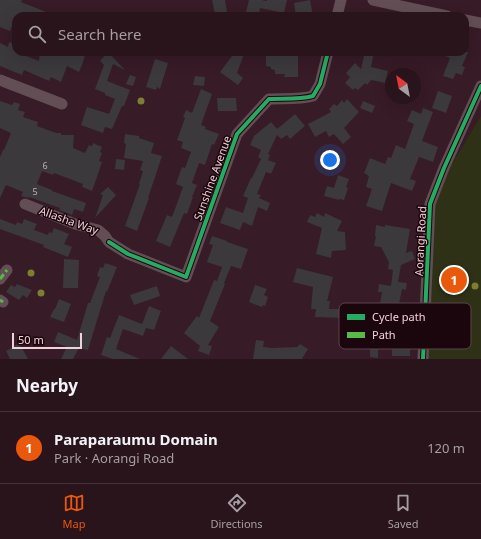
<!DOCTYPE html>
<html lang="en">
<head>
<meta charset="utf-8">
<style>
	:root { --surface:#29141c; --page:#311d25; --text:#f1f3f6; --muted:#a59ea3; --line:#45333b; --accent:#ea580c }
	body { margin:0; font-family:"Noto Sans",sans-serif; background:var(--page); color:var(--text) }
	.compass { position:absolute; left:385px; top:68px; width:36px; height:36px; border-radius:50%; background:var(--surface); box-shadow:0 4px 16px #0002; rotate:328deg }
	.scale { position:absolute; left:12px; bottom:10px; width:70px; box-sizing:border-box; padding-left:4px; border:2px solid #f3d1da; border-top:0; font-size:11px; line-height:14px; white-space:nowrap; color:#f3d1da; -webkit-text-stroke:3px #1b060d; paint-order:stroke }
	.you { position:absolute; left:330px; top:160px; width:14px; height:14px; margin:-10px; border:3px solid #fff; border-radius:50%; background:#1a73e8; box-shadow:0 0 0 6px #1a73e833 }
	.badge { display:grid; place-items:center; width:26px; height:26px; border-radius:50%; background:var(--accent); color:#fff; font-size:13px; font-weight:700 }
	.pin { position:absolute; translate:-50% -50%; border:2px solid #fff; box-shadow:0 1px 4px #0006 }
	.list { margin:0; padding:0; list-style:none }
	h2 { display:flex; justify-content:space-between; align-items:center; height:52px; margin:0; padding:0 16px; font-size:17px }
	h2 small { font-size:13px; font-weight:400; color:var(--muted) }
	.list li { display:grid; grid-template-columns:26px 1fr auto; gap:12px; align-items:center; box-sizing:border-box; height:72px; padding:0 16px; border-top:1px solid var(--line) }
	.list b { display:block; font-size:15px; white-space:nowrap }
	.list p { margin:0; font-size:13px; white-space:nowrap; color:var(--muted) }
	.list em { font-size:13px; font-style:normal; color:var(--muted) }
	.icon { flex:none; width:22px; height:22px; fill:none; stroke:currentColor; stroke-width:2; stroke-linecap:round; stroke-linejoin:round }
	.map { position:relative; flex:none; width:481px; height:359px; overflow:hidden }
	.search { position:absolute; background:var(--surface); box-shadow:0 4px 16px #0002; left:12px; right:12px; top:12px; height:44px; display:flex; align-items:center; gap:10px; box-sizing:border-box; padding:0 14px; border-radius:12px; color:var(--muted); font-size:15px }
	.sheet { height:124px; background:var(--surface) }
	nav { display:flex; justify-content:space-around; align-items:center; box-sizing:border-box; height:56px; border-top:1px solid var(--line); background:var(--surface); font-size:11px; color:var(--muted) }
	nav a { display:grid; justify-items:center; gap:2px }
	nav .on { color:var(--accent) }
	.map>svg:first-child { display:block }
	.green { fill:#2f3116 }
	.building { fill:#3b393c }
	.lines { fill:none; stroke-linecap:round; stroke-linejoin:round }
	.minor { stroke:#634e55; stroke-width:11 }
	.quiet { stroke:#58b947; stroke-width:3; stroke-dasharray:6 3; stroke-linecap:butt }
	.cycleway-casing { stroke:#1b060d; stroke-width:6 }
	.cycleway { stroke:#26ab63; stroke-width:4 }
	.tree { fill:#7c7f2f }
	.labels { text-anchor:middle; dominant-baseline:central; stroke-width:3; stroke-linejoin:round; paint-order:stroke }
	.number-label { font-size:9px; fill:#c5abb2 }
	.street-label { font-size:11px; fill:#f3d1da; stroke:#1b060d }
	.key { fill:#1b060d; stroke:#5c434a; stroke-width:1 }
	.key-label { font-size:11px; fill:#f3d1da }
</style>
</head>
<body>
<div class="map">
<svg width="481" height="359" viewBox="0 0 481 359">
	<rect width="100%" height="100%" fill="#371b26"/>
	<path class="green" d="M481,116V359H427L428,204Z"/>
	<path class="building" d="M0,0H22L21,2L56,16H16L10,31L0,27Z
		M212,0H225L227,12L215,14Z
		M249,0H261L267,1V0H287L284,13L260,8L259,15L246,12Z
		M310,0L313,16H296L294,3Z
		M9,42L16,45V52L39,61L40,52H86L82,65L79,72L67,66L61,82L51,77L49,81L24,70L22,75L0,66V43L8,47Z
		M108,52L125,70L113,64L107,81L130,90L124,106H122L112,129L105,127L103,133L81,125L87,107L109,114L115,99L105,95V93L95,89L104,65L100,61Z
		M235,52H238L244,54L237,73L243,78L238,85L220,72Z
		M275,52H298V77H284L285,74H275V70L271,69V67L266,66V53H275Z
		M365,52H374L371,67L388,71L385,83L371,80L367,85L365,83L358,90L355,88L353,90L345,83L350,77L346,73L355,63L361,69Z
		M436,52H468L462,66L465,67L462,75L456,73L453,79L443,76L450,58Z
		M155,59L168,63L160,89L157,87L156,90L146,87Z
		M130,75L136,77L133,86L126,84Z
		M195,76L205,77L204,86L193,85Z
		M201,89L212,94L201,125L206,127L205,129L219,134L214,145L212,144L205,165L199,163L192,183L197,185L192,197H193L187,214L184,213L170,247L156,241L167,215L172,217L183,187L176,184L182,167L185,168L191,152L181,148L183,142L177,140L185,118L183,117L186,110L192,113Z
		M438,91L452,96L446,113L432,108Z
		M217,98H236L237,111H218Z
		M347,99L359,112L344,128L351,137L343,144L334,134L329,137L326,131L315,137L308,124L331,112L329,109L334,104L337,106L342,100L344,103Z
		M0,101L12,105L14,102L20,104L18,110L25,112L23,117L38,122L37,126L56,133H61V135H74L73,148L85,153L89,145L92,146L93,143L102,147L100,152L102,153L99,161L102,162L97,177L92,191L82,187L83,184L54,173L53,175L42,171L37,184L52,190V191L86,203L83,212L74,209L72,215L59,210L60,208L29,197V198L21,196L23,192L6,185L0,198V157L3,150H4L11,133L0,128Z
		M363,101L375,106L372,113L360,108Z
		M423,108L433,112L422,141L438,147L433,162L419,157L410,179L416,181L412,191L391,183L382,211L366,206L372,189L366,187L369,176L364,173L370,158L385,164L388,157L391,158L396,145L405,149L414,124L407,121L412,110L421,114Z
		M295,114L305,126L290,139L287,135L281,139L277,135L268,154L270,155L268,160L276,163L271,174L266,172L257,194L261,195L259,198L270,203L267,211L258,207L252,226L243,222L240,230L220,223L226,207L243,213L248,198L243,196L251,178H252L261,159L258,157L261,150L250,145L254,136L271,122L277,129Z
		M125,134L139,136V138L154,143L151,153L162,156L148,198H149L137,231L125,226L140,184H139L143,171L140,170L143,161L124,158L126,144L124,143Z
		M116,159L125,160L124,170L115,169Z
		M338,175L349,179L346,187L348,188L344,200L339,199V200L324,196L327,186L334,188Z
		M108,187L116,195L95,218L103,195L100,194Z
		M317,213L324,217L325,213L342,221L337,231L345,232L346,250L332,251L331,258L316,254L322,228L307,222L310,215L315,217Z
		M0,219L16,225L17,222L22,224L24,219L37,224L34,230L48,235L49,232L52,233L54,228L69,234L64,244L72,247L68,257L43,247L44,245L0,229Z
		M376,225L385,227V225L410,229L406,253L412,251L415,259L401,265L398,282L407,283L406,290L402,289L399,304H396L395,321L403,322L401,336H410V356H392V348H378V358L370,357V348L365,347L368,328L365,327L366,314L378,315L382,292H378L379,284L391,286L393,270L388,269L389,262L381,247L374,246L376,236H375Z
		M212,236L227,241V242L248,249L241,269L231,266L224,283L225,284L210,321L219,327L208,345L212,346L209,355L198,351L200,346L184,333L197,316L199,318L214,280L217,281L222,267L207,262L213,245L209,244Z
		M64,259L79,260L78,288H63Z
		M105,263L117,267L107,292L106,291L88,350L79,348L73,359H61L67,347L54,342L58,332L77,340L88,303H90L100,277L97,276L100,267L103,268Z
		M297,268L333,277L327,301H330L329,309H344V318L315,317L316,309H311L313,287L293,282Z
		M17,284L32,290L27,298L23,295L19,300L6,292L11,285L15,287Z
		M255,285L267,289L264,295L268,297L265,306L263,305L262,307L249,302Z
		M157,286L160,296L134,305L130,295Z
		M59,299L71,304L64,322L50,317L54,309H55Z
		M149,306L161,311L154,330L146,328L143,336L123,329L116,349L140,359H113L101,355L107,337L110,338L119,315L142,324Z
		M256,340L264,341L263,347L272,348L297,347L300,344L308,349L302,359H253Z
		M19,343L28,359H10L6,351Z
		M171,346L188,359H161Z"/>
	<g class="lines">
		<path class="minor" d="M373,0L447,16
			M337,16L341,0
			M465,20L481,23
			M0,80L62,104
			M25,204L75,224L98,230L105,236L109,242L128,254L186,277L237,134L269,99C283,98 298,100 313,96L320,84L328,52
			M0,279L7,270
			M0,300L3,302
			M423,359L430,204L444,168L481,86"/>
		<path class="quiet" d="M0,279L7,270
			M0,300L3,302"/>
		<g class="cycleway-casing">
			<path id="cycleway" d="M109,242L128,254L186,277L237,134L269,99C283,98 298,100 313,96L320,84L328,52
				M423,359L430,204L444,168L481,86"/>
		</g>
		<use href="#cycleway" class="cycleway"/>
	</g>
	<g class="tree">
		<circle cx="141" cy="101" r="3.5"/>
		<circle cx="31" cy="273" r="3.5"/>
		<circle cx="475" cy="286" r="3.5"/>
		<circle cx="41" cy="293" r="3.5"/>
	</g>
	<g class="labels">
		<g class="number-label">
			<text x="45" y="165">6</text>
			<text x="35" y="191">5</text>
		</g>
		<g class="street-label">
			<text transform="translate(212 178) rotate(-70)">Sunshine Avenue</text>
			<text transform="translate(69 220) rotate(20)">Allasha Way</text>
			<text transform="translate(420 241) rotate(-87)">Aorangi Road</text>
		</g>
	</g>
	<rect x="339" y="303" width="132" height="46" rx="6" class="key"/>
	<rect x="347" y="314" width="18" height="6" fill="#26ab63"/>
	<rect x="347" y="332" width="18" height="6" fill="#58b947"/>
	<g class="key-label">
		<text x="372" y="321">Cycle path</text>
		<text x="372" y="339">Path</text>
	</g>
</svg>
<svg class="compass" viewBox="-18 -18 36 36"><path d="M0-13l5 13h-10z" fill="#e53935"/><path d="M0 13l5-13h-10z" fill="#a59ea3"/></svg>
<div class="scale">50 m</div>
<div class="you"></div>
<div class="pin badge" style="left:454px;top:280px">1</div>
<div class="search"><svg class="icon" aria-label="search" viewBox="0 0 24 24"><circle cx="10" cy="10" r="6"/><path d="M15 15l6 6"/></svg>Search here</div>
</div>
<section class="sheet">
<h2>Nearby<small></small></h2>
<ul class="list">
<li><span class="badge">1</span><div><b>Paraparaumu Domain</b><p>Park · Aorangi Road</p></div><em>120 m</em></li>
</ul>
</section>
<nav>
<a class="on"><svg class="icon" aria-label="map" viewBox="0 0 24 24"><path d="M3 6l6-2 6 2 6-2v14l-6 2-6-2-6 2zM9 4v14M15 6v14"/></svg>Map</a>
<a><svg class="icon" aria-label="directions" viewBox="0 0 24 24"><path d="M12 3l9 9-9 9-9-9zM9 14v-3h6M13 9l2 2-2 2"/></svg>Directions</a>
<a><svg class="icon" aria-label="saved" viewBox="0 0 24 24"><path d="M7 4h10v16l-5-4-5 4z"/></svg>Saved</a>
</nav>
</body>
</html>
